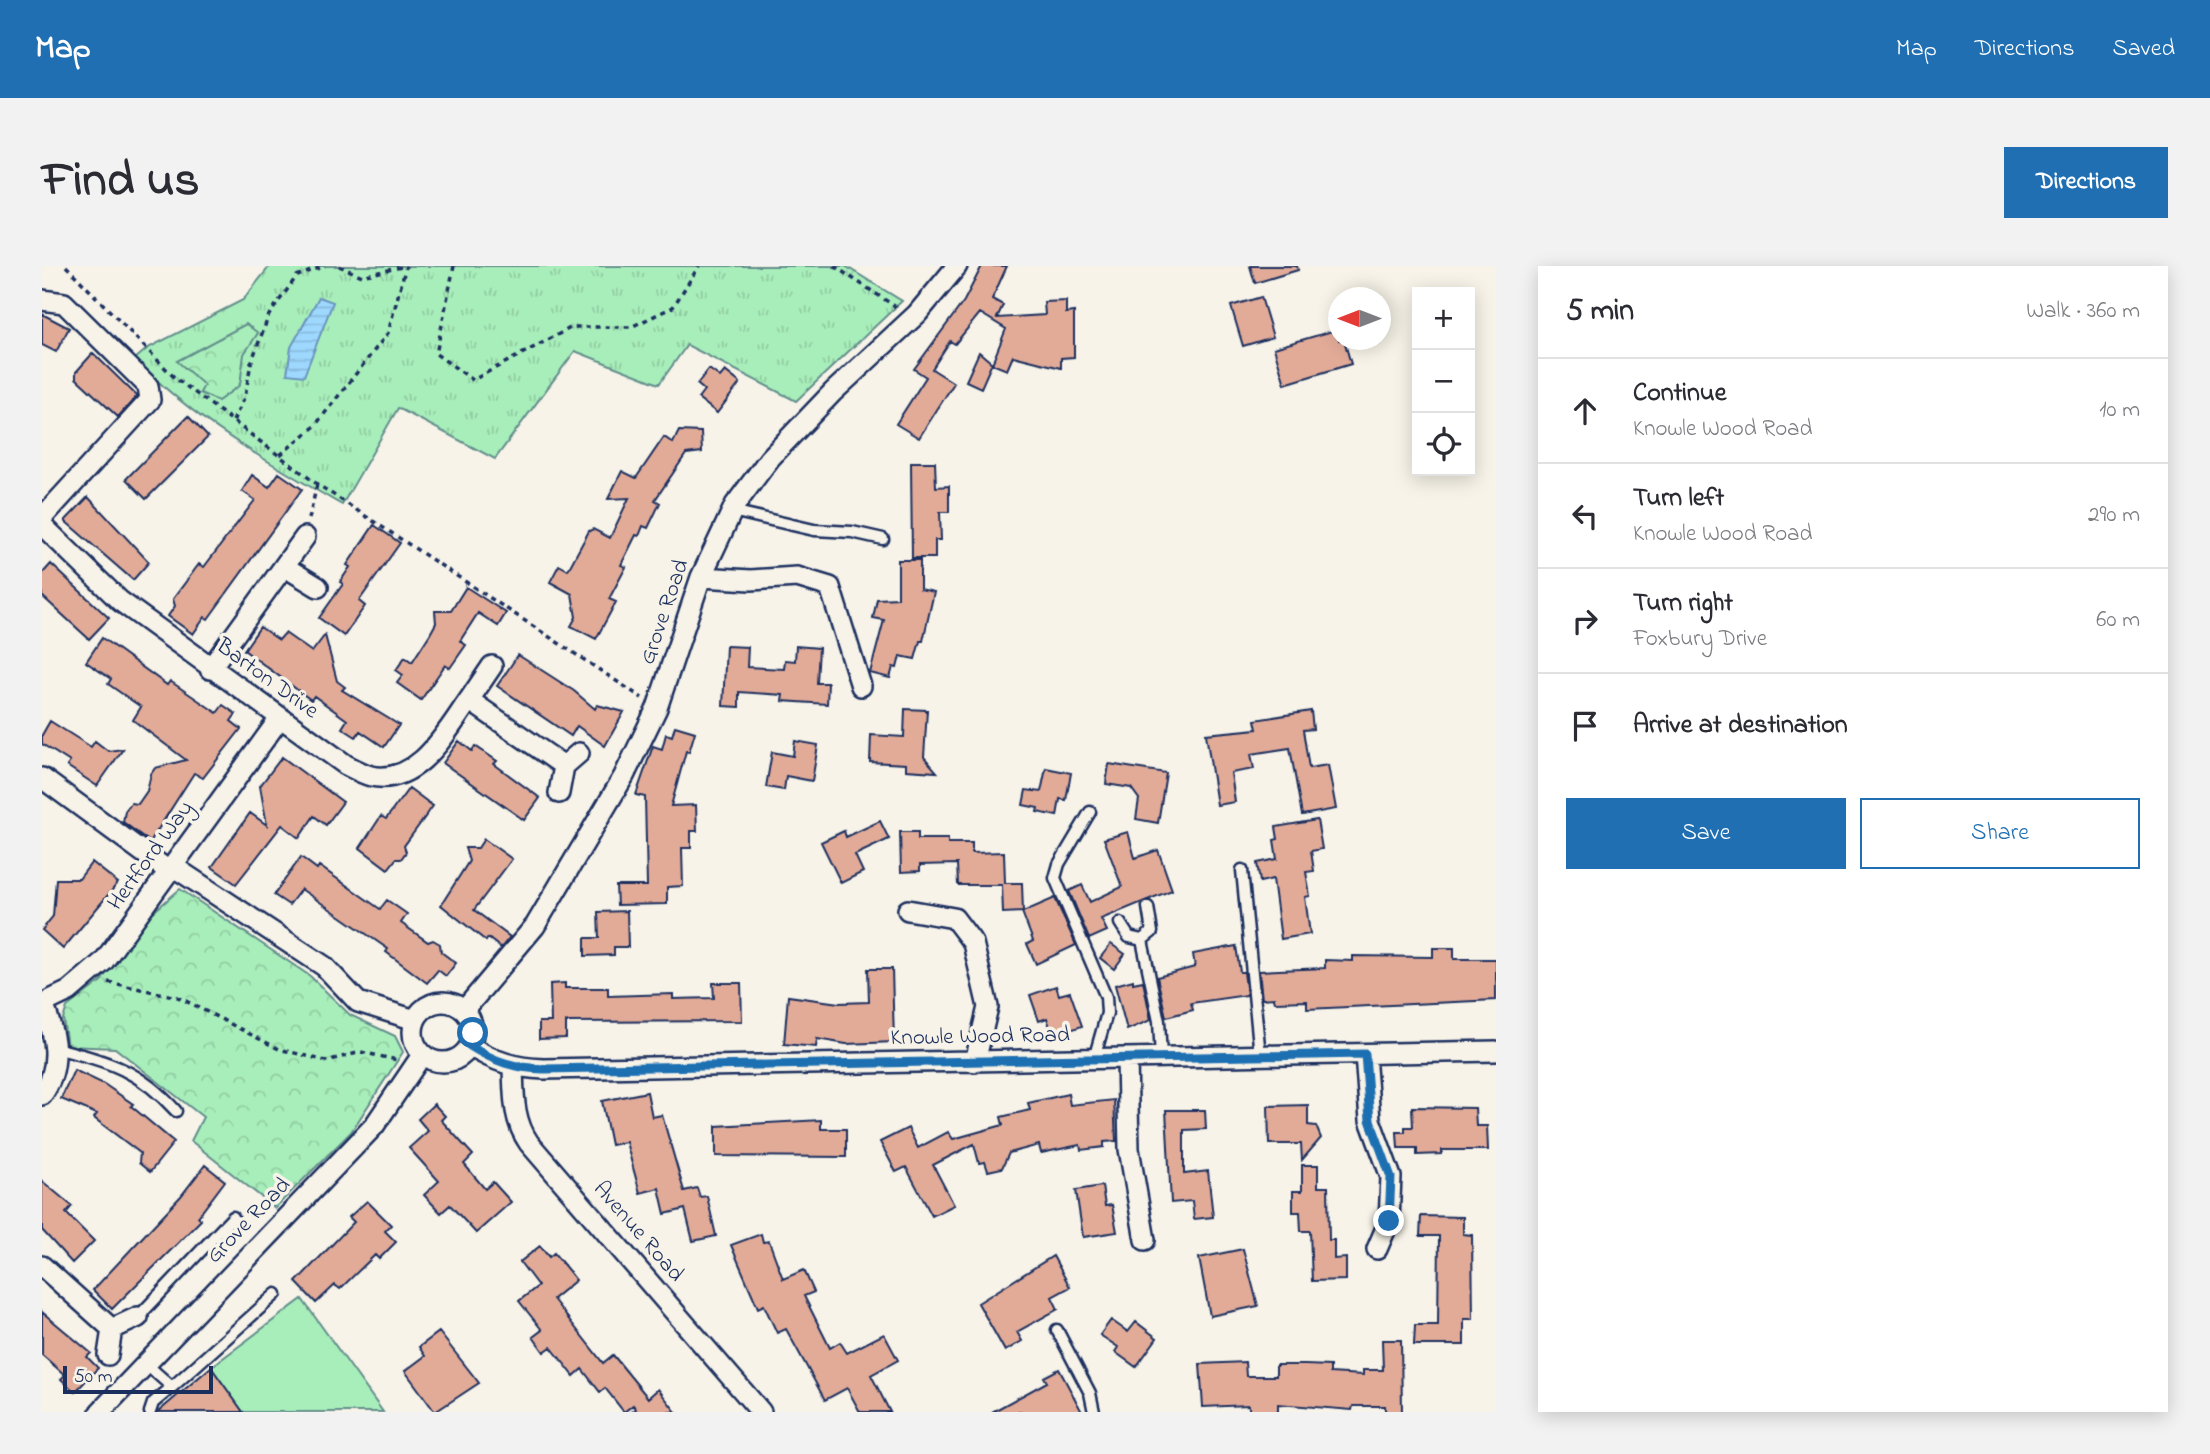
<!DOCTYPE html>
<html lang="en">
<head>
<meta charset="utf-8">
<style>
	:root { --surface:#fff; --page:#f2f2f3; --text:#2b2b33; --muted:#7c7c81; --line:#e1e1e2; --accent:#1f6fb2 }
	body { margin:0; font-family:"Indie Flower",sans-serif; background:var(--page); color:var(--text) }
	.controls { position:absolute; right:21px; top:21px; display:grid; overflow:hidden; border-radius:0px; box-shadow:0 4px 18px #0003 }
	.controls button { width:63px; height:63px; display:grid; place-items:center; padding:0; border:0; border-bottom:2px solid var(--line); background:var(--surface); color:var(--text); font:35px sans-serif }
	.compass { position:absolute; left:1286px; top:21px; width:63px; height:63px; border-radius:50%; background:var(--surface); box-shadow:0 4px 18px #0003; rotate:270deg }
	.scale { position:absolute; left:21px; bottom:18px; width:150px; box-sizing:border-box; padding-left:7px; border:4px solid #1b2f5e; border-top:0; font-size:19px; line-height:24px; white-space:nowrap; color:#1b2f5e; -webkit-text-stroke:5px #f7f3e8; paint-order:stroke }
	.stop { position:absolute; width:21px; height:21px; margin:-16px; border:5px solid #1f6fb2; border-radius:50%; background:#fff }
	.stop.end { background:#1f6fb2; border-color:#fff; box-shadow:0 2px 7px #0008 }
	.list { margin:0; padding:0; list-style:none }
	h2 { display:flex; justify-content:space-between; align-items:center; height:91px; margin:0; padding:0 28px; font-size:30px }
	h2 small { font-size:23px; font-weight:400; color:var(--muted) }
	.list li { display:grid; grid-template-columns:46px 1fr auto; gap:21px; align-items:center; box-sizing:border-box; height:105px; padding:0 28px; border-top:2px solid var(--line) }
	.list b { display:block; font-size:26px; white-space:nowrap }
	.list p { margin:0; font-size:23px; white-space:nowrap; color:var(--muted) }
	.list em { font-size:23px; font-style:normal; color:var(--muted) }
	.actions { display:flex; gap:14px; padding:21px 28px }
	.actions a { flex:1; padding:16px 0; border:2px solid var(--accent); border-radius:0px; text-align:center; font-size:24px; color:var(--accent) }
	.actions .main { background:var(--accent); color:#fff }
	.icon { flex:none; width:38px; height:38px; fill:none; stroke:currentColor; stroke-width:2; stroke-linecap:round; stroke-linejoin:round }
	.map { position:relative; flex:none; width:1454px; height:1146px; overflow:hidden; border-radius:0px }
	header { display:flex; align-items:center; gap:42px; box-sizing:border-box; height:98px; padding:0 35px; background:var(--accent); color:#fff }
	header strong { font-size:33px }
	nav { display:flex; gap:38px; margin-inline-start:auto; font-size:24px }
	.intro { display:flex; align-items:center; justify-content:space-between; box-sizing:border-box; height:168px; padding:0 42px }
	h1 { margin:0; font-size:49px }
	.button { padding:18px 32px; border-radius:0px; background:var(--accent); color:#fff; font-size:24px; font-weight:700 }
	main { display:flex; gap:42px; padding:0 42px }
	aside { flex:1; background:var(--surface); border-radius:0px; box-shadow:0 4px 18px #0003 }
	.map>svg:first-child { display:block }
	.grass { fill:url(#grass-tufts); stroke:#628e8c; stroke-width:2 }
	.park { fill:url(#park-crowns); stroke:#628e8c; stroke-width:2 }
	.pitch { fill:#a8eeba; stroke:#628e8c; stroke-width:2 }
	.water { fill:url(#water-rules); stroke:#6a94be; stroke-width:2 }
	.building { fill:#e2ab98; stroke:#1b2f5e; stroke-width:2 }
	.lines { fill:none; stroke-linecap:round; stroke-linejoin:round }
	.lane-casing { stroke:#1b2f5e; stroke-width:15 }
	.street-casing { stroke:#1b2f5e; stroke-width:24 }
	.path { stroke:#1b2f5e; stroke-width:3.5; stroke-dasharray:5 5; stroke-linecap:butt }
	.lane { stroke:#f7f3e8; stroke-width:10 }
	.street { stroke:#f7f3e8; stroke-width:19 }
	.route { stroke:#1f6fb2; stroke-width:9 }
	.labels { text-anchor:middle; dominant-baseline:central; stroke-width:7; stroke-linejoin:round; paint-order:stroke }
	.street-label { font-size:23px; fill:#1b2f5e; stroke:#f7f3e8 }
</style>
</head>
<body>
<header>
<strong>Map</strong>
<nav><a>Map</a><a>Directions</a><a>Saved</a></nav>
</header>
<div class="intro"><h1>Find us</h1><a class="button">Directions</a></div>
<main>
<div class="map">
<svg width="1454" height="1146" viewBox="0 0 1454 1146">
	<defs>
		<pattern id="grass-tufts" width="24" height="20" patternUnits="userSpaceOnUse" patternTransform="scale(1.75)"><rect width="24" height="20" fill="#a8eeba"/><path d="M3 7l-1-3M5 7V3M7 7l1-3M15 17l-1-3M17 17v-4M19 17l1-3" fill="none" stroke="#90cca2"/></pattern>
		<pattern id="park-crowns" width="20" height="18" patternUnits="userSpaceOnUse" patternTransform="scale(1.75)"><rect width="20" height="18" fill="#a8eeba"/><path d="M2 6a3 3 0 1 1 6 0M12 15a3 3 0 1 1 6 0" fill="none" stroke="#90cca2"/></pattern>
		<pattern id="water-rules" width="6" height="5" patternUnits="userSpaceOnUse" patternTransform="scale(1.75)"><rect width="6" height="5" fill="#9ed8fe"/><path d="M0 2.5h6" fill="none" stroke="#88badc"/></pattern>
	</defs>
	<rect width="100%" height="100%" fill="#f7f3e8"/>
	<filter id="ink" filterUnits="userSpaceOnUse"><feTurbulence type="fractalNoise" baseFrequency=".0143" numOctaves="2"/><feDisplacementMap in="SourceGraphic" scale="14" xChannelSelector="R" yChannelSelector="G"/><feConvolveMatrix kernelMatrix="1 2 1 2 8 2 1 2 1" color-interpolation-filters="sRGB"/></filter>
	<g filter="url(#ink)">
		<path class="grass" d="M228,0H803L860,35L754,135L645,79L617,118L533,85L453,193L356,142L300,239C227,197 151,154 93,93L106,82L201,34Z"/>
		<path class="park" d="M204,58L216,67L202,88L198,119L176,135L158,127L162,119L135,95Z
			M138,623L268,710L308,749L353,770L361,786L309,866L233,942L149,875L161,851L73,782L25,780L21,753L25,741L59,715L100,656Z"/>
		<path class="pitch" d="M260,1033L341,1146H201L169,1101Z"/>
		<path class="water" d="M277,31L291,36L262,110L245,108L249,81Z"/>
		<path class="building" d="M940,0H965L950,33L961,39L955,52L1003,49L1002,36L1024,35V47L1032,46V91L1019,92V102L971,90L965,104L950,98L964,63L938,47L913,78L908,75L890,103L912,117L877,172L854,158L884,111L872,103L922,35Z
			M1208,0H1255L1256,4L1213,17Z
			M1219,31L1231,71L1201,80L1189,40Z
			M0,48L27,62L14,86L0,79Z
			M1297,63V74H1302L1309,98L1243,118L1232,82Z
			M937,86L950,97L939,122L924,115Z
			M51,87L95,130L76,151L34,112V106Z
			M667,103L678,111L683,105L698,117L675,147L656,132L662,124L655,118Z
			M146,150L166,171L104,233L84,213Z
			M637,165L659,166L660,186L644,188L613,234L618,237L606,262L601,260L597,270L594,269L579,299L584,301L567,333L574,336L554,373L529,360L534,351L530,328L508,316L517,299L526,304L547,265L551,263L568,272L587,232L566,233L580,205L594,212L622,171L631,177Z
			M869,196H893L894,221L907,220V246H898L899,274H893V292H870Z
			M237,207L260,223L166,353L163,351L151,368L126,350L133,340L131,333L157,298L162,301L213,234L200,225L210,209L227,221Z
			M46,231L107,296L91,314L23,255Z
			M332,259L358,277L317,335L323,340L302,370L277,352L301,318L298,316L308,301L305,299Z
			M856,294H878V323L892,326L881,375H878L873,393L858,390L855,402L851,401L848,412L828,407L842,354L831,352L835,333L856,332Z
			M9,298L67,352L47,373L0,330V308Z
			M424,321L464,347L456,360L436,347L418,375L424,379L408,402L403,399L379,434L355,417L361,409L354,404L363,391L370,396L388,368L394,357L393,345H409Z
			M218,361L237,374L243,367L270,386L283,369L295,415L303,421L300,424L357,459L342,481L318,465L314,471L300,462L305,454L272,430L269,434L202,384Z
			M60,372L125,419L128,415L175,447L181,439L194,448L189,455L199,463L161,512L152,507L108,576L81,556L83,545L89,537L96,538L105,525L109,508L113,502L144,494L91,454L99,441L66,418L69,413L44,396Z
			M684,380L706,381L705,401L742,403L743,394L753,395L754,380L777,382L775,417H786L785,438L740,435L741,429L697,426V441L681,440Z
			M476,389L532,425L553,443L555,439L582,446L563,480L535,460L529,470L455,420Z
			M863,443L885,444L882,491L895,506L864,504V498L828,496L829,469L862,471Z
			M1269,445L1271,463L1261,464L1267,502L1286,499L1294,543L1260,549L1248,482L1209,488L1212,503L1189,507L1193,536L1175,539L1164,468L1215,463L1213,454Z
			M8,455L49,481L53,475L66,485L81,483L55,520L25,500L28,496L0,478V469Z
			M633,460L653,466L647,486L644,485L629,540L654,539L655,565H649V582H640L641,620L625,621V638L575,639L574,620H605L603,531L594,529L611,480L620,483L624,468L630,470Z
			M417,475L430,485L433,480L455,495L452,498L498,532L482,554L401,497Z
			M753,475L776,479L770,515L744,510L742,524L724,521L730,486L751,490Z
			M240,491L301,536L284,559L272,550L257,572L240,559L194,618L170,601L208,547L225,559L218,520Z
			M1067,498L1124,507L1116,557L1094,553L1097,533L1089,522L1064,518Z
			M1004,502L1029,507L1024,534L1018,533L1015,550L995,546L996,542L981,539L984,524L999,526Z
			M367,522L391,540L362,580L364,586L359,593H354L346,603L318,582L339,550L344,553Z
			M1275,554L1280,583L1269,585L1272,605L1264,606L1268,630L1263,631L1268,668L1239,673L1231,613L1218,616L1215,597L1235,593L1232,574L1236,573L1234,561Z
			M838,555L847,573L813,589L821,606L799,617L779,576L802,565L804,571Z
			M858,566H876V573H906V577H930V587L962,586L963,617H980L981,646L1013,632L1034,679L994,698L985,678L991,675L980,646L961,647L960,619H916L915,598L878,599V605L859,606Z
			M1086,566L1093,592L1116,584L1130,624L1059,653L1065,665L1047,673L1027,625L1040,619L1048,636L1080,621L1062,573Z
			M442,573L470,593L432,644L468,671L459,682L446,672L444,675L399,639L427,595L423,582H436Z
			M259,591L275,603L277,600L338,643L345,634L365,648L359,657L386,676L391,674L398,678L399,686L414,697L404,710L396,704L385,717L344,686L346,683L259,623L247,639L232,629Z
			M50,596L76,617L21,683L0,664L11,650L14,613H37Z
			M585,645L586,681H572V689L543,690V672H557L556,646Z
			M1069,678L1083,688L1072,703L1058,692Z
			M1194,680L1198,706H1202L1205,729L1149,737L1151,744L1124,751L1115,711L1153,701L1151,688Z
			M1391,682H1412V693H1454V734L1265,743V735L1233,736L1232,732L1220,733L1217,705L1283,702V694L1311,695V690L1391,691Z
			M826,703H850L852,776L804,778L775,773L774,781L742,778L746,730L797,737L827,736Z
			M1091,714V717L1101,715L1109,754L1085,764L1073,719Z
			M523,717V722H566V730L631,728V733L672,732L671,717H699L700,755L524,756V772L497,773V756H509L508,718Z
			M1014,720L1017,729L1028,726L1040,760L1011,770L1005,752L997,755L988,729Z
			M32,804L62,818L91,838L89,840L132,876L108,906L97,897L98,887L52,852L55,848L19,833Z
			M605,826L610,851L620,849L642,925L655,922L658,931L665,930L674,970L651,975L643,943L623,948L617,922L598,927L584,876L569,879L560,835Z
			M1026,828L1028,839L1072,834L1074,875L1062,876V881L1039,884L1038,879L999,887L997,879L967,887L960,902L946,905L943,896L937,897L932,878L891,899L912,939L890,950L864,901L854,906L838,876L866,862L876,882L906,866L911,873L961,859L959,851L988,844L986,837Z
			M392,838L403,850L399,854L431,889L422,898L443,923L451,916L469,936L434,967L408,939L399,947L382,929L397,915L367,882L386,865L376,853Z
			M1266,839V859L1274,860L1279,872L1260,894L1259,878H1227L1226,840Z
			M1370,841L1433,842L1434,860H1445L1446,884H1400V888L1375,889V882H1356L1355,866H1363V861H1371Z
			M1124,844H1163L1164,863L1142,864V908L1166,905L1171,951L1152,953L1150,935L1129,937Z
			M779,854V863H804V891L674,890V860Z
			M163,899L183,915L156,951L159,954L70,1043L51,1024L139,930Z
			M1260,899H1276V921H1286L1287,974H1292V993L1304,992V1014L1270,1015L1268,965H1259L1258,946H1251V925H1260Z
			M0,915L30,940L24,947L52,975L30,997L0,964Z
			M1060,920L1063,940L1070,939L1075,966L1041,971L1034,924Z
			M325,935L349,959L343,965L354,976L337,993L333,989L298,1023L293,1019L274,1037L254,1016L312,956L307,951Z
			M1379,950L1421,951V968L1430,969L1431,1053H1422V1079H1372L1373,1059H1396L1397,970H1378Z
			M719,968L721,976L727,975L741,1013L762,1004L772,1026L762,1030L788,1082L798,1076L805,1087L842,1068L856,1094L829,1109L848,1146H818L805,1122L783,1134L744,1063L735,1067L722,1039L716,1042L689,979Z
			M498,980L507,991L512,987L534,1014L511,1033L561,1097L571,1089L606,1132L616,1123L634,1146H590L594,1143L591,1139L582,1146L563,1122L558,1126L540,1103L532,1110L509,1081L502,1086L491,1071L500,1064L477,1035L496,1020L478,996Z
			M1201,983L1216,1040L1168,1050L1157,992Z
			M1011,990L1028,1021L1010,1031L1016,1043L975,1066L980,1075L963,1085L936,1037Z
			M0,1046L49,1087L45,1091L56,1102L33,1126L19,1113L23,1109L0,1089Z
			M1069,1054L1086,1066L1094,1056L1115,1072L1094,1101L1073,1086L1076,1081L1058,1069Z
			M397,1066L437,1117L393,1146L363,1105L383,1090L377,1081Z
			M1340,1074H1359L1360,1146H1343V1140H1311L1310,1144L1236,1138V1146H1207V1139L1161,1141L1158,1098L1203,1096L1204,1110H1234V1099H1263L1288,1100V1107L1321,1109V1104H1341Z
			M169,1101L201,1146H116Z
			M1017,1103L1040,1146H950L1005,1116L1002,1111Z"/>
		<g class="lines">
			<g class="lane-casing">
				<path id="lane" d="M690,245L772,264L810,266L841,273
					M1048,546L1017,598L1013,612L1064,731L1065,747L1052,793
					M1200,604L1218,790
					M1106,641L1110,666L1100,674L1117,755L1119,792
					M1078,657L1087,671L1100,674
					M14,782C67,796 96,803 134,845
					M96,1051L191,951
					M1015,1064L1048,1127L1052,1146
					M104,1098L130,1121L234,1028
					M108,1146L111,1137L130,1121"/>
			</g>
			<g class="street-casing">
				<path id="street" d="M0,34L22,37L106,120L108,134L0,252
					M0,259L78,335L304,499C312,503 321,508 329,510C376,520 405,465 427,434L522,500L517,527
					M243,301L276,321
					M659,311L709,314L755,311L788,321L819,420
					M168,403L263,271
					M427,434L450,400
					M522,500L537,487
					M0,512L128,606
					M132,601L282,700L316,736L373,754
					M866,644L912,652L931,677L946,741L933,796
					M371 766a30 30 0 1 1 60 0a30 30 0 1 1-60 0Z
					M0,738L27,725L62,695L238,452
					M424,742L493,660L582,510L615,442L659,311L693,239L728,192L791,126L875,48L915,0
					M428,780C453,796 473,802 502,803L1454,785
					M1323,788L1328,854L1349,911L1347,955L1335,983
					M1085,793L1087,883L1103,974
					M471,802C472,829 471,854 487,877L719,1146
					M0,829C21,799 13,769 1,737
					M0,1000L70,1063
					M66,1089L70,1063L96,1051
					M58,1146L332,860L380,789"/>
			</g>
			<path class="path" d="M24,0L132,111L275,218L600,432
				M297,0L320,10L364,0
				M412,0L394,88L431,114L530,61H589L631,41L657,0
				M792,0L854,41
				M191,155L203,130L209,97L227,49L255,10L283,0
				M238,189L272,161L346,67L364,0
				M267,253L275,218
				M66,716L136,731L237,783L284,795L319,786L355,794"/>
			<use href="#lane" class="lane"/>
			<use href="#street" class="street"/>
		</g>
	</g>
	<g class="lines" filter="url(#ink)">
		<path class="route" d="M431,767L428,780C453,796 473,802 502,803L1323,788L1328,854L1349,911L1347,955"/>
	</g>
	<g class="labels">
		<g class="street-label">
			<text transform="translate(623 346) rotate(-71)">Grove Road</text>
			<text transform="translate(225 413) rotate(36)">Barton Drive</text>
			<text transform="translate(109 590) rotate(-54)">Hertford Way</text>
			<text transform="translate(938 771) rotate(-1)">Knowle Wood Road</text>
			<text transform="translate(207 955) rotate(-46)">Grove Road</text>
			<text transform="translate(596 966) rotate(49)">Avenue Road</text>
		</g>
	</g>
</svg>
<div class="controls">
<button>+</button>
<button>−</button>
<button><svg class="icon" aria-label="locate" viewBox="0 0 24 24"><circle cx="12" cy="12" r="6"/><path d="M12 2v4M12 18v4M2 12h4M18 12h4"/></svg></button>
</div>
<svg class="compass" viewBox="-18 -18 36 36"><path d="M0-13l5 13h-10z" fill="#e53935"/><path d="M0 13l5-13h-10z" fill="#7c7c81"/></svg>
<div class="scale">50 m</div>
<div class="stop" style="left:431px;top:767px"></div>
<div class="stop end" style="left:1347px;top:955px"></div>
</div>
<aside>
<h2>5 min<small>Walk · 360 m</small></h2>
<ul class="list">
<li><svg class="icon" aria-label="ahead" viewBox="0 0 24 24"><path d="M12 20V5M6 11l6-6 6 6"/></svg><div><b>Continue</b><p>Knowle Wood Road</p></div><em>10 m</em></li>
<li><svg class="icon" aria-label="left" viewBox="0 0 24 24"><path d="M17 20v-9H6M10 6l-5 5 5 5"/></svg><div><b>Turn left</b><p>Knowle Wood Road</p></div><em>290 m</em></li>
<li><svg class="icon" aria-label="right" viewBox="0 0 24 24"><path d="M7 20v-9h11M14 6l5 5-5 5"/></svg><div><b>Turn right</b><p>Foxbury Drive</p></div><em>60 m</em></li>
<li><svg class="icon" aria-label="arrive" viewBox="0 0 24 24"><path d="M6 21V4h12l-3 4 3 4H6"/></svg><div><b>Arrive at destination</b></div></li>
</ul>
<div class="actions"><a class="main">Save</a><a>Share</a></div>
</aside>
</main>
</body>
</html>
